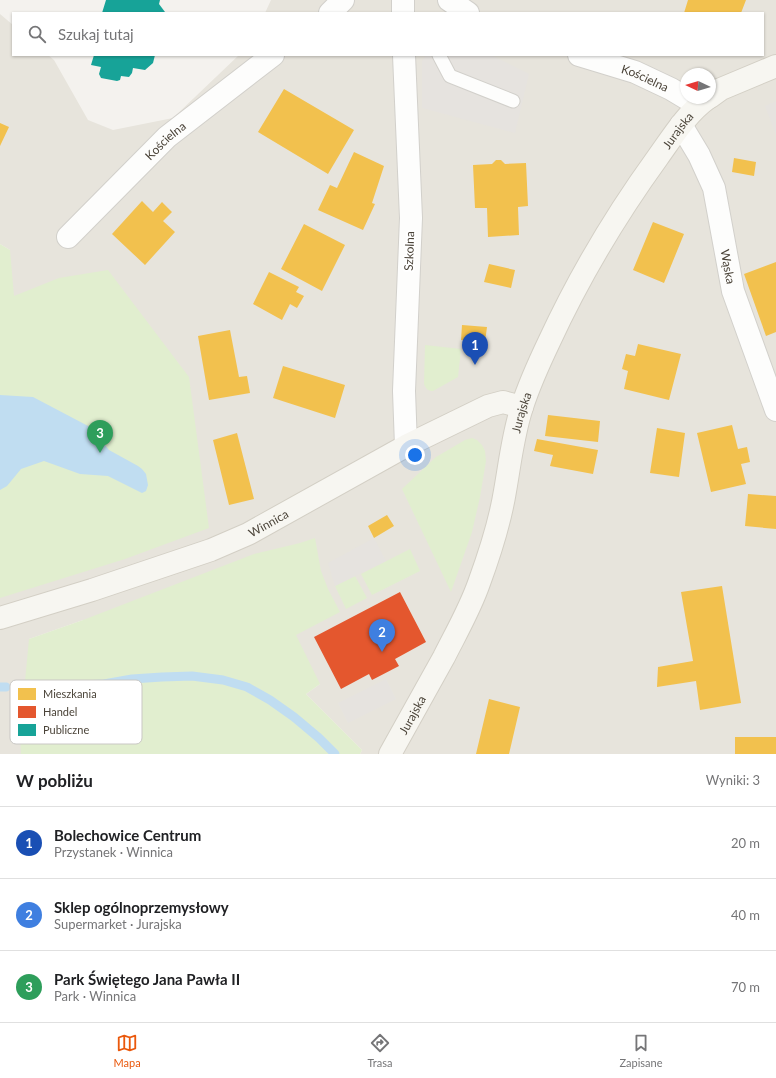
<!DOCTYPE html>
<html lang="pl">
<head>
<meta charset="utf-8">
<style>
	:root { --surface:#fff; --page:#f2f2f2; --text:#202124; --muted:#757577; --line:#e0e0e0; --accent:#ea580c }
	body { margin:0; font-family:Lato,sans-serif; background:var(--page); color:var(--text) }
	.compass { position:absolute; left:680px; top:68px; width:36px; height:36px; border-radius:50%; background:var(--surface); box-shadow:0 1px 3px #0004; rotate:274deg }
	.you { position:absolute; left:415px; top:455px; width:14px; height:14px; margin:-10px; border:3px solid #fff; border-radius:50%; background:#1a73e8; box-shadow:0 0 0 6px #1a73e833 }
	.badge { display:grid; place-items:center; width:26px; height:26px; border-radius:50%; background:var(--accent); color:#fff; font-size:13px; font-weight:700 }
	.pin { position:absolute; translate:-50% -33px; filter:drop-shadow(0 1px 2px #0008) }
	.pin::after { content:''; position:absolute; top:21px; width:14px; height:12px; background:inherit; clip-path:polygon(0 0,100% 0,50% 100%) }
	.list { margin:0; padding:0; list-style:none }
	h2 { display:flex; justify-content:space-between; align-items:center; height:52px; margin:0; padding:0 16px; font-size:17px }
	h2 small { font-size:13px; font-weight:400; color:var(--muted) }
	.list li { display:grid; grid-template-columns:26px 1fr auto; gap:12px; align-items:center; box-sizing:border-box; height:72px; padding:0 16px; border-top:1px solid var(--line) }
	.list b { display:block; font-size:15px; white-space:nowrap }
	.list p { margin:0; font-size:13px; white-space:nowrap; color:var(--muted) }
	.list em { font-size:13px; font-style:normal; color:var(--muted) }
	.icon { flex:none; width:22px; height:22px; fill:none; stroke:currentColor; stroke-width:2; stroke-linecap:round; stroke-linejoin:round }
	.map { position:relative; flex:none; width:776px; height:754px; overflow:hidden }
	.search { position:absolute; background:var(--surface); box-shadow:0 1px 3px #0004; left:12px; right:12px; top:12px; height:44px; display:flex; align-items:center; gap:10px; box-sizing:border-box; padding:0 14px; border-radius:0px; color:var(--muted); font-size:15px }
	.sheet { height:268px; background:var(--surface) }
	nav { display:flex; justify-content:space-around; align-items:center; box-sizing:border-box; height:56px; border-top:1px solid var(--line); background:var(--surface); font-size:11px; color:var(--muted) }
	nav a { display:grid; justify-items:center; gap:2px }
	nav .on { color:var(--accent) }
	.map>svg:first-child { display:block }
	.residential { fill:#e7e4dc; fill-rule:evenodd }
	.green { fill:#e1eecf }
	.parking { fill:#e6e3df }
	.water { fill:#c0ddf1 }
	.homes { fill:#f2c14e }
	.shops { fill:#e4572e }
	.public { fill:#17a398 }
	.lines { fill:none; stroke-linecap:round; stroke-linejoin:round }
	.stream { stroke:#c0ddf1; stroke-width:9 }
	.lane-casing { stroke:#d2d0cb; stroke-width:15 }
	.street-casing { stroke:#d2d0cb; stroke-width:24 }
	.secondary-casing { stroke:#d3cfc5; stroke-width:24 }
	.lane { stroke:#fdfdfc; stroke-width:13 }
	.street { stroke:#fdfdfc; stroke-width:22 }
	.secondary { stroke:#f7f6f1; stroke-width:22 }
	.labels { text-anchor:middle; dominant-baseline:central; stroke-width:4; stroke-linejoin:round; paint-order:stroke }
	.street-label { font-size:12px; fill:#4b4439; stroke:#fff }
	.key { fill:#fff; stroke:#c9c7c4; stroke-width:1 }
	.key-label { font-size:11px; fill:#4b4439 }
</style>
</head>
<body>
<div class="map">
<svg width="776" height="754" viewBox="0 0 776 754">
	<rect width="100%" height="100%" fill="#f4f2ee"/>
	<path class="residential" d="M271,0H776V754H360L362,750L306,694L320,684L83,620L29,639L278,754H0V303L10,250L0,244V14L13,25V55H48L54,60L88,120L113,130L173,118L239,55H763V13H265ZM686,74H710V98H686Z"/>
	<path class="green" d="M0,244L10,250L14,296L59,278L108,270L189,377L209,528L125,559L0,598Z
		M425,345L461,349L458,377L433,391C428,391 426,389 424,384Z
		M472,438L477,440L482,445L485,451L486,461L480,497L472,532L451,592L402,489L436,457L465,440Z
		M315,538L321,571L328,589L340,612L296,635L320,684L306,694L362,750L360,754H21L20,734L29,639L83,620L254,554L300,543Z
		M410,549L420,571L372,595L361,574Z
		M355,576L367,598L346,609L335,586Z"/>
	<path class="parking" d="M426,55H491L529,74L515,133L422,108V61Z
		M776,101V135L765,106Z
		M374,538L386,561L335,586L328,563Z
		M386,679L396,699L348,723L338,703Z"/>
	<path class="water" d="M0,395L33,397L90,427L109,450L138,466L142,469L146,474L148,485L146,491L142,493L108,476L80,474L44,461L21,469L7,486L0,490Z"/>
	<path class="homes" d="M688,0H746L741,13H733L730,12V13H684Z
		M284,89L354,130L328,174L258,132Z
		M0,123L9,127L0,146Z
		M354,152L384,166L372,203L375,204L363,230L318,210L330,185L337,188Z
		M734,158L756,162L754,176L732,172Z
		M496,160H501L505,164L526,163L528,206L518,207L519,235L488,237L487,208H475L473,165L492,164Z
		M142,201L153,212L162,202L172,212L163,221L175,232L145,265L112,234Z
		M653,222L684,234L664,283L633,270Z
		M304,224L345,245L322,291L281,269Z
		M776,262V332L766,336L744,274Z
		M489,264L515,270L511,288L484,282Z
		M269,272L299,287L296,292L304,296L297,308L290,304L282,320L253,304Z
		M462,325L487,327L485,342L461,340Z
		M230,330L239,377L247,376L250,393L209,400L198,336Z
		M638,344L681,354L669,400L624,389L628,371L622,369L626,354L635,356Z
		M283,366L345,385L335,418L273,398Z
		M548,415L600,421L598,442L545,436Z
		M732,425L738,449L747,447L750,462L741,464L746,484L711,492L697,433Z
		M657,428L685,433L679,477L650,473Z
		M237,433L254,499L229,505L213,440Z
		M537,439L598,450L593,474L550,466L553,455L534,451Z
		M748,494L776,496V529L745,526Z
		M387,515L394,526L374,538L368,526Z
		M722,586L741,703L700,710L696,681L657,687L658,667L693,661L681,592Z
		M489,699L520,707L509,754H476Z
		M735,737H776V754H735Z"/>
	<path class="shops" d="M400,592L426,642L395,659L399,666L372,680L369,674L341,689L314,637Z"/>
	<path class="public" d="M106,0H160L159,4L165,12V13H102Z
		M94,55H155L153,63L145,70L133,68L132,73L129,77L121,76L120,80L117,81L101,78L99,74L101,67L91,65Z"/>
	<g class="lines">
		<path class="stream" d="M0,687H6
			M36,687L104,684L132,679L162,677L192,676L223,680L247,687L270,700L294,717L319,738L335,754"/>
		<g class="lane-casing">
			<path id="lane" d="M439,55L450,76L513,101"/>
		</g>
		<g class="street-casing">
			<g id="street">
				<path d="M403,0V13"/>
				<path d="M449,0L468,13"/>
				<path d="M330,13L343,0"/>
				<path d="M404,55L411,218L404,391L406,446"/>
				<path id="s1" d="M579,55L635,72L671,89L686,98"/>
				<path id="s2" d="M681,125L699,155L714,188L733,291L776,410"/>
				<path id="s3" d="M68,237L167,137L273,55"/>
			</g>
		</g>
		<g class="secondary-casing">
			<g id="secondary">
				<path d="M710,97L721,89L776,66"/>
				<path id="s4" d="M0,618L92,590L211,550L248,534L406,446L488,406L503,402L522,407"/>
				<path id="s5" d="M390,754C408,722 426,689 444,657C456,633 470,609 479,583C490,553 500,522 505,491C510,463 513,434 522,407C529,385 539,363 549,342C579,277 616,215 658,157C673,136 687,113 708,98"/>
			</g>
		</g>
		<use href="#lane" class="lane"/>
		<use href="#street" class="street"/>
		<use href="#secondary" class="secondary"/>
	</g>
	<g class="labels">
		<g class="street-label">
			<text stroke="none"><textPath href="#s1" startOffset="70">Kościelna</textPath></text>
			<text stroke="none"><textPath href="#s5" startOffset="693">Jurajska</textPath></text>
			<text stroke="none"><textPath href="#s3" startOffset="137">Kościelna</textPath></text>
			<text transform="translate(409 251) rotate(-88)">Szkolna</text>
			<text stroke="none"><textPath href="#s2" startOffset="151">Wąska</textPath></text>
			<text stroke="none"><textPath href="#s5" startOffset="369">Jurajska</textPath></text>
			<text stroke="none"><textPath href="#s4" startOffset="285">Winnica</textPath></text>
			<text stroke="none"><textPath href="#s5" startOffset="45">Jurajska</textPath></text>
		</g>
	</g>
	<rect x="10" y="680" width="132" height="64" rx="6" class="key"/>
	<rect x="18" y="688" width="18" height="12" fill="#f2c14e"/>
	<rect x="18" y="706" width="18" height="12" fill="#e4572e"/>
	<rect x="18" y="724" width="18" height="12" fill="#17a398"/>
	<g class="key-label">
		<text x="43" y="698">Mieszkania</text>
		<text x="43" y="716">Handel</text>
		<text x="43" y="734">Publiczne</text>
	</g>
</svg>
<svg class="compass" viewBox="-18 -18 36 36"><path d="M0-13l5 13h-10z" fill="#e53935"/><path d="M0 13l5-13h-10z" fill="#757577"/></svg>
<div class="you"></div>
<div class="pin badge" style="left:475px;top:365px;background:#1a4fb4">1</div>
<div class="pin badge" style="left:382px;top:652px;background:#3f7fe0">2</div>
<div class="pin badge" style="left:100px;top:453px;background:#2e9e5b">3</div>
<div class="search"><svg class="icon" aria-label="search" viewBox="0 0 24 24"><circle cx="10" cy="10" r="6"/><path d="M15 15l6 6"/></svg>Szukaj tutaj</div>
</div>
<section class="sheet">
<h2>W pobliżu<small>Wyniki: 3</small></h2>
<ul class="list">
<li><span class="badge" style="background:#1a4fb4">1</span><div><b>Bolechowice Centrum</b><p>Przystanek · Winnica</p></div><em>20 m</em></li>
<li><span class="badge" style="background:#3f7fe0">2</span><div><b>Sklep ogólnoprzemysłowy</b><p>Supermarket · Jurajska</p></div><em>40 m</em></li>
<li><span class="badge" style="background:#2e9e5b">3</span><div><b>Park Świętego Jana Pawła II</b><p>Park · Winnica</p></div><em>70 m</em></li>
</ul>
</section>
<nav>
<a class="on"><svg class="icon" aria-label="map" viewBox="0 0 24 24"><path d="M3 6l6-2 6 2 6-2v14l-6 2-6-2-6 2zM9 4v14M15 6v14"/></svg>Mapa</a>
<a><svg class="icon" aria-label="directions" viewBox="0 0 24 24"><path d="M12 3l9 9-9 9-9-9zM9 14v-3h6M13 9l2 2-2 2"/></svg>Trasa</a>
<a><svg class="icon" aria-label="saved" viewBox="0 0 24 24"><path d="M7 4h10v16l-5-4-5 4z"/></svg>Zapisane</a>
</nav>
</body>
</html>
